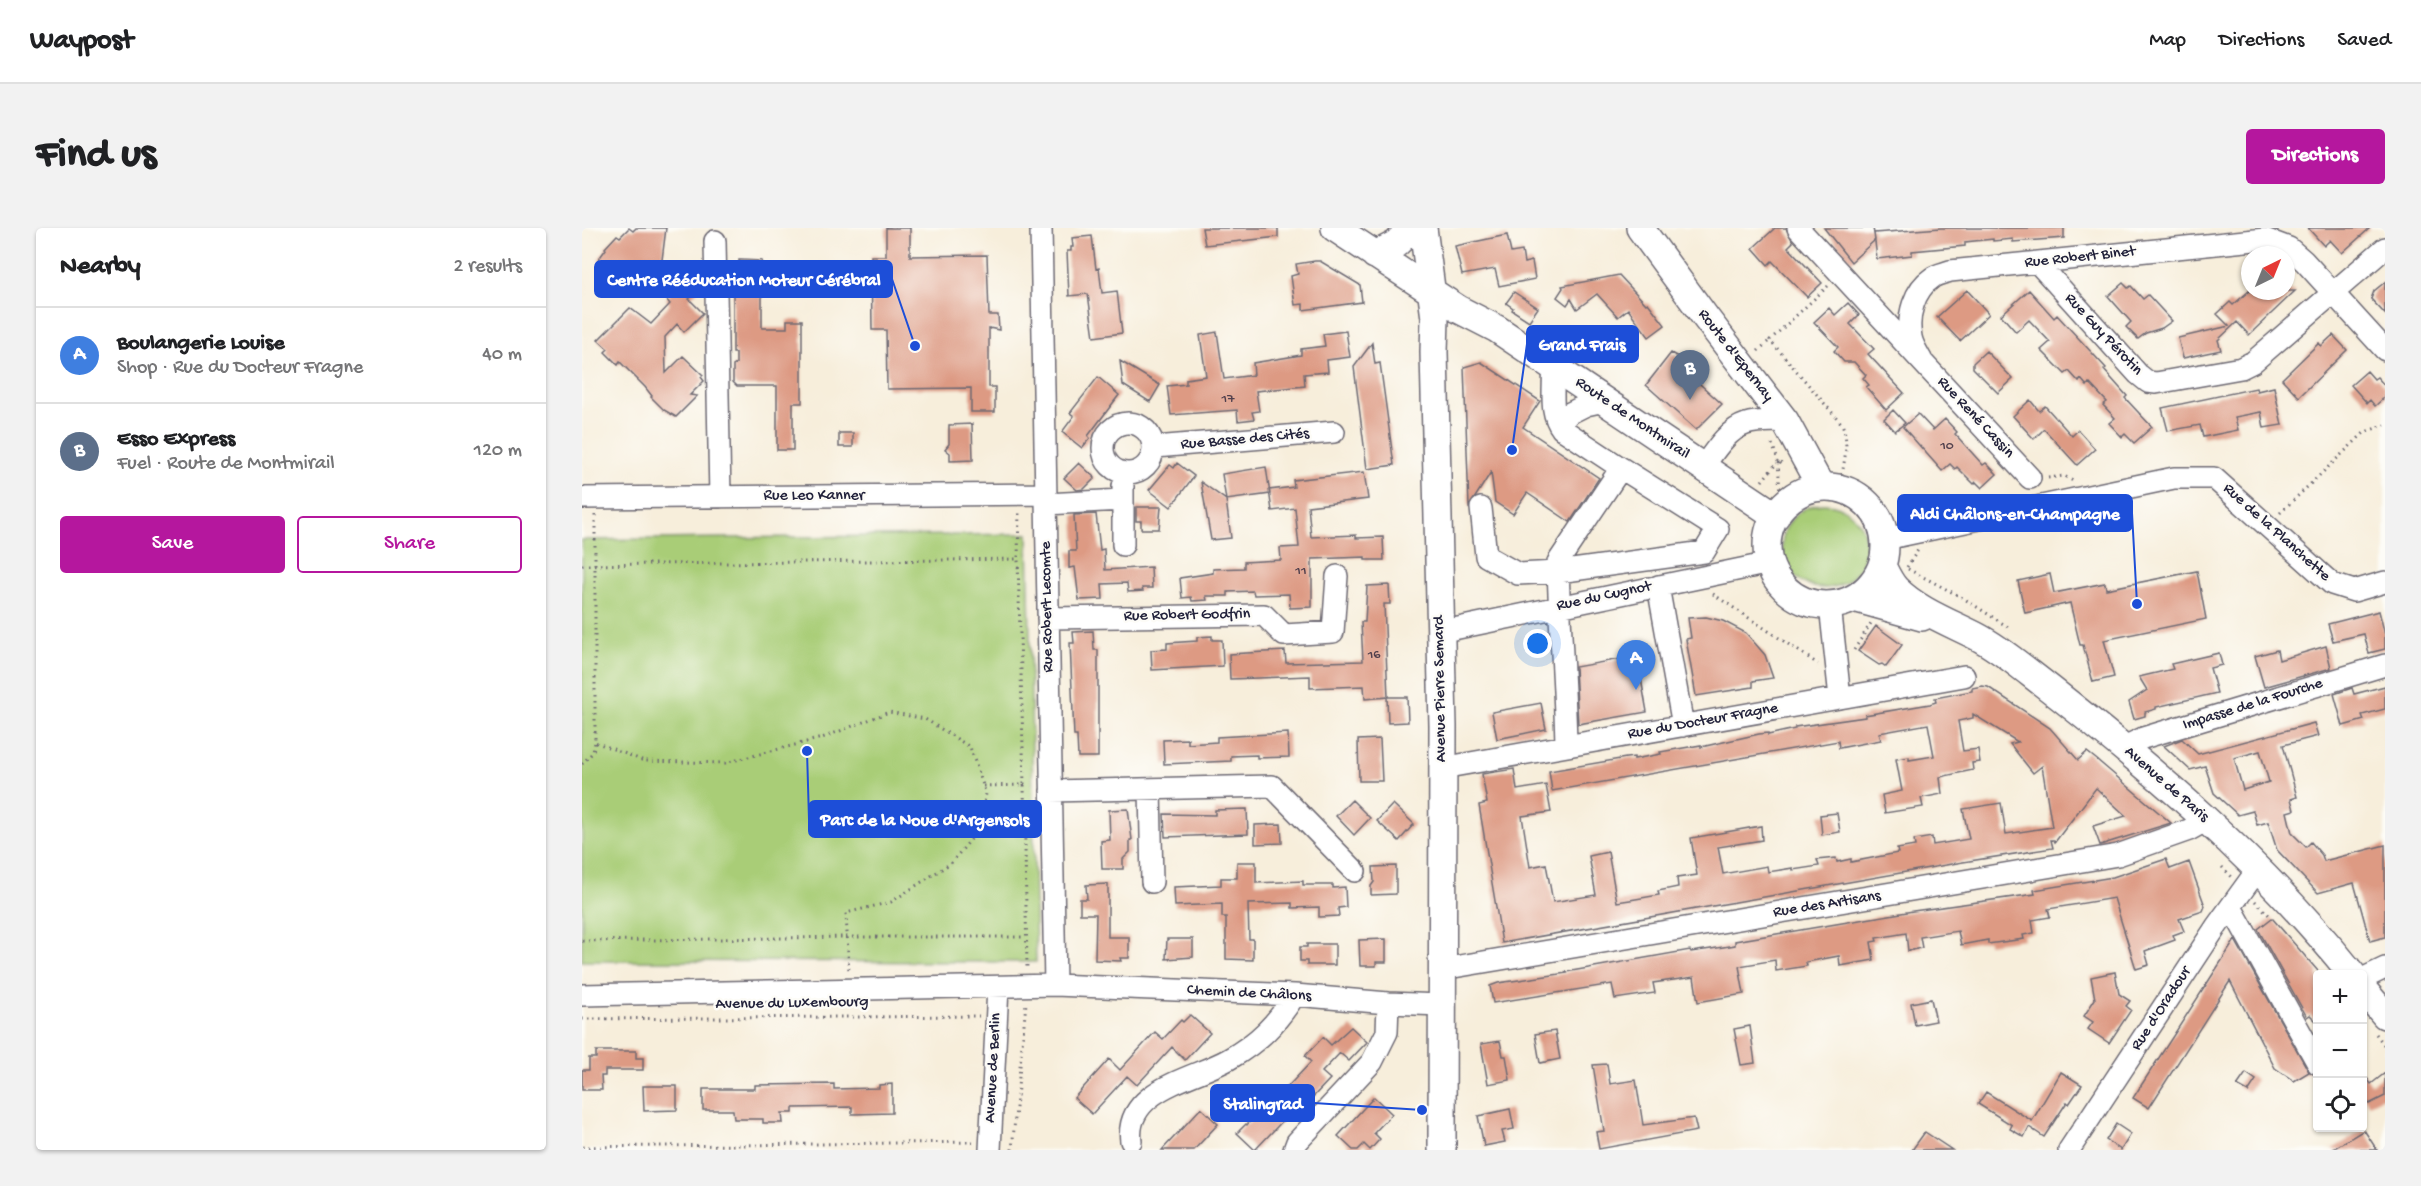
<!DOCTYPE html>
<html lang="en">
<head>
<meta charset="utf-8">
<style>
	:root { --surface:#fff; --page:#f2f2f2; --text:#202124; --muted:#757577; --line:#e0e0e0; --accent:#b5179e }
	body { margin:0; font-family:"Gochi Hand",sans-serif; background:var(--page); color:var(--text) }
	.controls { position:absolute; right:18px; bottom:18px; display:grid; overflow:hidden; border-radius:6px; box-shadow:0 2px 4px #0004 }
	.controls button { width:54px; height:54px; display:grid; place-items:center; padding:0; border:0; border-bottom:2px solid var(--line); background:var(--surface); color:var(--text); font:30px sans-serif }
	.compass { position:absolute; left:1659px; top:18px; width:54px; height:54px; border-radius:50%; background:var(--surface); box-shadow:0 2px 4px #0004; rotate:43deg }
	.you { position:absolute; left:956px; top:416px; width:21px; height:21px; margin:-15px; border:4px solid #fff; border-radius:50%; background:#1a73e8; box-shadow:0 0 0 9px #1a73e833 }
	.badge { display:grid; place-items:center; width:39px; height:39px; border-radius:50%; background:var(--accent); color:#fff; font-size:20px; font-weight:700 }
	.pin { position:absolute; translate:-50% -50px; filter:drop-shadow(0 2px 3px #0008) }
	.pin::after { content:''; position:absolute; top:32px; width:21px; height:18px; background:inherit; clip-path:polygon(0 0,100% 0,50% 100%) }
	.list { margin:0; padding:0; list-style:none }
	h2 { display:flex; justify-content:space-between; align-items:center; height:78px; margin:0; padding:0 24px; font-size:26px }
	h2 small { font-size:20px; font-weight:400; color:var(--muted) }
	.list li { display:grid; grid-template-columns:39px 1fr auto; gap:18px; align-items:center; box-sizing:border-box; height:96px; padding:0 24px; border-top:2px solid var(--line) }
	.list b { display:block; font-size:22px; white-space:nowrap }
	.list p { margin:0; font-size:20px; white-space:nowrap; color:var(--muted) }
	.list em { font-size:20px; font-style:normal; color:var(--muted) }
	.actions { display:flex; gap:12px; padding:18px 24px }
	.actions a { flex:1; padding:14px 0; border:2px solid var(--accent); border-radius:6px; text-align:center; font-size:21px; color:var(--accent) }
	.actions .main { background:var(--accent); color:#fff }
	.icon { flex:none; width:33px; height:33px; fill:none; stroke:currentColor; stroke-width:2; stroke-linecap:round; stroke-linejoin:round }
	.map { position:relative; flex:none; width:1803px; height:922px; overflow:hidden; border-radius:6px }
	header { display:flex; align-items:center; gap:36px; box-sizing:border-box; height:84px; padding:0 30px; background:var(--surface); border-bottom:2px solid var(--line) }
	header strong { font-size:28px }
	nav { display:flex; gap:33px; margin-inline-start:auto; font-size:21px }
	.intro { display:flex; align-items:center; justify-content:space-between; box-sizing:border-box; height:144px; padding:0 36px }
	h1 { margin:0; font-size:42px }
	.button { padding:15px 27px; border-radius:6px; background:var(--accent); color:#fff; font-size:21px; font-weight:700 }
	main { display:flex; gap:36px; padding:0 36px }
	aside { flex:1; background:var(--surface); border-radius:6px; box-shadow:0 2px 4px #0004 }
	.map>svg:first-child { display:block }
	.green { fill:#a9cd77; stroke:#667859; stroke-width:1.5 }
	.building { fill:#dd9a83; fill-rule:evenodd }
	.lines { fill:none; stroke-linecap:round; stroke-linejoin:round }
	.minor-casing { stroke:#6d6973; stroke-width:24 }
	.major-casing { stroke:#6d6973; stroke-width:30 }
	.path { stroke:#6d6973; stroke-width:3; stroke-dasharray:1.5 4.5; stroke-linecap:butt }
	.minor { stroke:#fff; stroke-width:21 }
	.major { stroke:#fff; stroke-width:27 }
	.labels { text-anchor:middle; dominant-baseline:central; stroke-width:5; stroke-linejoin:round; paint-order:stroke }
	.number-label { font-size:14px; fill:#51404d }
	.street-label { font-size:16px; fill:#22223b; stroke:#fdfcf7 }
	.leader { fill:none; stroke:#1d4ed8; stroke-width:2 }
	.callout-dot { fill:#1d4ed8; stroke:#fdfcf7; stroke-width:2 }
	.callout { fill:#1d4ed8; stroke:#1d4ed8; stroke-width:2 }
	.callout-label { font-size:18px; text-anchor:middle; font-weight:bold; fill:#fff }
</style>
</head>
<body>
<header>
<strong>Waypost</strong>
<nav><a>Map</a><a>Directions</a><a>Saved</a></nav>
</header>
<div class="intro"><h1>Find us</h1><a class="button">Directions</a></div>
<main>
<aside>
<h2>Nearby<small>2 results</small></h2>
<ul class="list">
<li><span class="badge" style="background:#3f7fe0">A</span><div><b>Boulangerie Louise</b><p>Shop · Rue du Docteur Fragne</p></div><em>40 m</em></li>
<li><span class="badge" style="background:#5c6f8a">B</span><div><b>Esso Express</b><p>Fuel · Route de Montmirail</p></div><em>120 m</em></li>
</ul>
<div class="actions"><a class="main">Save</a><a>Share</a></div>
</aside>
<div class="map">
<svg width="1803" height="922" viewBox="0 0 1803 922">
	<rect width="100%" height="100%" fill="#fdfcf7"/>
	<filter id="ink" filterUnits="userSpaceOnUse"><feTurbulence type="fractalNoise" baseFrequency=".0167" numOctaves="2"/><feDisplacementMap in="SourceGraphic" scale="12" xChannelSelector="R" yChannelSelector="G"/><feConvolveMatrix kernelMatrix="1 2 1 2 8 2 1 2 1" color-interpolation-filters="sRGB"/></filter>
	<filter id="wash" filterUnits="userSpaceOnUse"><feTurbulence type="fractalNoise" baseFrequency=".008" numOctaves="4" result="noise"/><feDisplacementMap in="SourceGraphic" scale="24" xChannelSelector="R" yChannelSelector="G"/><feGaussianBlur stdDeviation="1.35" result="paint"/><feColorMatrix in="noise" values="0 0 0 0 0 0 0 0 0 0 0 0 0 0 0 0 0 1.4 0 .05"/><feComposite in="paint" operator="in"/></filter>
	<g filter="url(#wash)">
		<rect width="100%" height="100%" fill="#f7eedb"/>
		<path class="green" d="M1200 318a42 42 0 1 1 84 0a42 42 0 1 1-84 0Z
			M446,306L454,734L0,733V312Z"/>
		<g id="blocks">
			<path class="building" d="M47,0L51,3L54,0H84L80,32L95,46L102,39L121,57L107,71L121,85L102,104L95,96L83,109L84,145L101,128L121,147L119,149L122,153L108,167L115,168L94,189L82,182L69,169L70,168L63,159L38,134L36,137L23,124L26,121L16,112L48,80L69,96L88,76L84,71L88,66L69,46L48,64L16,32L24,21L23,20L35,7L38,9Z
				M304,0H328V28L405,27L407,87H416L417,102L407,100V159H413V184H389V160L305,161L304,102H290L289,28H304Z
				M620,0H696V9L623,17Z
				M1193,0H1204L1211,14L1206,19L1240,55L1225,69L1190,33L1186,37L1171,20Z
				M1242,0H1291L1293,12L1269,34Z
				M1359,0H1482V10L1431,14V11L1411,13V11L1383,14V18L1330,23V27L1295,31L1292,5Z
				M1726,0H1788L1760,25L1748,12L1742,18Z
				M925,7L929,25L940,23L942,35L950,33L953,51L917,58L913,41L880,47L873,18Z
				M510,8L514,41L517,40L520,65L535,63L540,105L512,109L506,66L487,68L485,23H489V19H491L490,10Z
				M157,32L180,33V100H205V92H220V175H211V222H195V158H155L151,154V138L154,136V125H151V53L157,47Z
				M733,33H738L778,57L780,74L721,82V76L713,77L709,48L716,46L714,36Z
				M1037,47L1064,76L1066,75L1083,97L1067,109L1046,81L1036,89L1015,66L995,81L989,71L985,77L975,69L981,60L980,58Z
				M1803,54V86L1789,71L1792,63Z
				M1541,55L1546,60L1549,58L1561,71L1566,67L1590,93L1580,100L1564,105L1556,111L1544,99L1549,94L1526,68Z
				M1385,62L1407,86L1378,113L1355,89Z
				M1447,62L1472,90L1475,87L1524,140L1522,142L1545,168L1543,170L1570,199L1552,215L1543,206L1540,209L1527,195L1533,190L1521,177L1525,174L1507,155L1505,158L1499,151L1497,154L1487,143L1483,146L1459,122L1468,114L1447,92L1434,104L1419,87Z
				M1667,63H1713L1667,107L1655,94L1636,112L1639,122L1601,130L1596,110L1647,98L1635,86L1648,74L1651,77Z
				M932,64L956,80L947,93L930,82L931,80L924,75Z
				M1266,75L1277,87L1268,96L1292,121L1286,126L1322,165L1304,182L1284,159L1287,157L1281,150L1284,147L1272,134H1262L1252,123L1256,119L1232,94L1247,80L1253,87Z
				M764,103L768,129L745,132L746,144L722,146L723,158L674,163L677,183L670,184L672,191L656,193L655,182L589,187L585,158L604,156V151L624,148L618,107L635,104L642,151L672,147L671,135L719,127V121L743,118L741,106Z
				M1751,107L1765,122L1717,169L1700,151L1737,115L1739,118Z
				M790,115L793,136L798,135L812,237L785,241L772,139Z
				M1404,123L1431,151L1416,165L1391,140V135Z
				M1089,125L1103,133L1099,139L1140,176L1114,202L1064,157Z
				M538,133L578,157L568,174L541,157Z
				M899,134L958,173L941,199L1017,250L988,294L945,265L931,286L913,274L909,244L887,279L882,139Z
				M1785,143L1792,151L1795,149L1803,158V169L1793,178L1788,172L1785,175L1769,157Z
				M516,149L537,167L506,208L508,210L500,220L480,204L492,188L488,185Z
				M1692,159L1700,197L1682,200L1679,184L1653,189L1656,202L1621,209L1618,197L1586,203L1580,180L1674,160L1675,163Z
				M1448,172L1457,183L1463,178L1490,208L1496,202L1513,221L1495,237L1462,201L1452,211L1431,188Z
				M1311,182L1323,195L1313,203L1302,191Z
				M1336,186L1351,202L1363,191L1375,204L1373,206L1401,237L1404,235L1415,246L1400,260L1394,254L1392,256L1375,239L1373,241L1368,236L1360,243L1321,199Z
				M390,196L391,232L368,233V225L363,221L367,216V197Z
				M257,205H271V219H257Z
				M497,235L513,250L502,261L495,262L482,250Z
				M595,235L612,248L589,279L567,262L588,237L592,240Z
				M684,239L688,266L644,272L640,246Z
				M782,244L786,271L726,278L729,309L774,307V310L801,309L802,332H783V329L730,331V379L708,380L707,366L672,367L671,363L646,364V368H624L625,372L610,373L609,369L600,370L598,350L631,345V341L662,340V334L699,332L698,320L717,319L713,280L690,283L687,262L712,259L711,252Z
				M619,254L644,272L649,310L629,312Z
				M554,279H579L577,301H559V293H554Z
				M514,286L518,322L522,321L523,342L569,339L570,360H560L561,363L546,364L545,355L520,356L521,371L497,372L493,339L487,340V323H494L492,287Z
				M1615,343L1624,391L1522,412L1532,449L1511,454L1501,417H1498L1488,375L1443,385L1436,353L1468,346L1472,365L1523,355L1524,361Z
				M807,357L808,376H802L806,469L783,471L782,458L728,460V448L648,451L647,426L703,423L704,435L781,433L779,394H783L785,358Z
				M1797,383L1803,407V421L1787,425L1782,406L1751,413L1746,396Z
				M1124,389L1141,393L1164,405L1183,427L1191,450L1171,453V459L1114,468L1104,411L1109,410L1106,390Z
				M1294,398L1320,417L1304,439L1300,436L1297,437L1276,423Z
				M511,403L512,422H516V529H496L495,508H492L488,415H492L491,404Z
				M630,408V412H640L641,438L570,442L569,422L585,421V415L615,413V409Z
				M1744,418L1749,440L1682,459L1673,428L1695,422L1697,432Z
				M1637,425L1640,437L1628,440L1635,465L1574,479V481L1563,484V488L1552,491L1547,474L1565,462L1557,449L1591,441L1589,436Z
				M1055,428L1065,484L996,496L993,439Z
				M1400,458L1406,459L1468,500L1496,532L1505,524L1514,531L1589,595L1518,617L1511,598L1544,588L1514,560L1473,614L1472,612H1469L1471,620L1381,634L920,715L897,577L905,575L900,546L932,541L935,562L964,557L969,584L940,588L948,639L964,636L971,674L1014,667L1007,628L1026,624L1035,674L1048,672L1077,667L1076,663L1096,659L1095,650L1115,647L1109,610L1179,598L1180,612L1136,619L1141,646L1185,638L1186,644L1211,640V642L1237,638L1235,632L1254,630L1255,634L1269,631V634L1316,625L1315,621L1333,618L1332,612L1350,609L1351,617L1387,611L1381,581L1419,575L1424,606L1470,599L1460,538L1451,545L1428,516L1436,514L1391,486V490L1376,493L1381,523L1396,521L1398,534L1390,535L1391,542L1358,549L1360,566L1339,570L1341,579L1303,585L1300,567L1320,563L1314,531L1327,529V532L1352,528L1346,496L1297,505L1299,512L1257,520L1256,513L970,563L967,543L1044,530L1052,529V531L1079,526L1078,524L1119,517V519L1177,506L1186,505V507L1213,501V499L1283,489V487L1348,476L1354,474L1353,470L1390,463V460Z
				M1803,458V481L1780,487L1782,492L1761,498L1752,466L1770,460L1772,466Z
				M805,469H825L826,494L806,495Z
				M959,475L964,501L915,511L910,484Z
				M1732,495L1736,508L1701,517L1715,569L1709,571L1712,582L1705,584L1710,605L1724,619L1729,614L1740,627L1742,633L1803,617V709L1788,713L1772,655L1736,665L1695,622L1686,594L1675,597L1671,583L1656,587L1632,565L1623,538L1608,542L1582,518L1600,511L1616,526ZM1678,523L1687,554L1661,562L1652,530Z
				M706,505L707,529L675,530V527L649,528V533L582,536L581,512L606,511V516L635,514V509Z
				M798,511L800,553H777L776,512Z
				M770,572L788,590L772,607L754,588Z
				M811,576L832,596L817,613L795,593Z
				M546,581L550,612H548V624L541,631V641H520L519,613L528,612L527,582Z
				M665,581L666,606L583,609L582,586L633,587V582Z
				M1255,585L1258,604L1240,607L1238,587Z
				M699,596L700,615L673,616V597Z
				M1584,631L1588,641L1607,634L1623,678L1621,683L1597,691L1602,703L1591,707L1593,712L1563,723L1567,737L1554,741L1532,670L1466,681L1468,689L1450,692L1452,705L1441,707L1442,711L1406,716V712L1379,717L1376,703L1338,709L1340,720L1326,723L1324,705L1294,710L1295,713L1289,714L1292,732L1258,738L1257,728L1224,734L1225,738L1194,743L1193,732L1157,738L1162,766L1116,774L1112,749L1071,755L1073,765L1033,771L1030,756L911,775L908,758L916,755L985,745L984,744L1108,722L1109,724L1129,721L1153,717V713L1331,683L1453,666L1452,662L1531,649Z
				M655,634H674V655L721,653V657H751V660L763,659L764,679L756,680L757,688L737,689V679L710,680V675L666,676L667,711H671V732L644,731V689H640V676L593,678L592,659L639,657V650H655Z
				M814,638V666L789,667V658L792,654L791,639Z
				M526,656V709H547V730H538L539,733L513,732L514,686H498V671H505L504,657Z
				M1690,690L1736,743V795L1728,787L1725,789L1676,701Z
				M585,711H611V729L584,731Z
				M804,711V734H794V738H778L777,712Z
				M1653,712L1727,844L1712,853L1693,840L1648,753L1567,880L1551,870Z
				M725,716H753V737H725V733H718V719H725Z
				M1533,744L1537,766L1548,773L1544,778L1549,782L1527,815L1506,801L1511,794L1502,788L1513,771L1509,749Z
				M1349,771L1354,793L1333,797L1329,775Z
				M608,787L628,805L603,832L590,819L555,857L545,848L510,886L492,870L527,831L538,842L573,804L581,811L599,792L601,794Z
				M1168,798L1173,835L1159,837L1152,801Z
				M769,799L785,814L767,833L758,825L740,844L748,851L712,889L708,885L673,922L655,905L664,896L665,897L690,868L694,871L729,834L723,828L741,809L749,817Z
				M973,803L978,831L958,835L953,806Z
				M918,813L921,828H924L928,852L906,856L899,816Z
				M14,823H54V830H61V842H23V848H19L20,862H0V842H7V830H14Z
				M1025,836L1028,856L1054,852L1061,897L1112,890L1115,903L1017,921L1014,904L1022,903L1011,837Z
				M1780,843L1789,856L1803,845V868L1787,876L1780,866Z
				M1479,844L1500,857L1487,876L1485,874L1462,909L1447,899L1442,909L1428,901L1430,897L1396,876L1404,864L1450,893Z
				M1664,845L1674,852L1666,864L1655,858Z
				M252,856V861L297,860V857L310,856V885L270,886V879L211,880V885H200L201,895H181V891H152L151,882H121V861H173V857Z
				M61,858H95V882L62,883Z
				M792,869L810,886L792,905L798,911L788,922L782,916L776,922H771L756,908Z
				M619,880L636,896L612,922H580Z
				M928,881L932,901L920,903L923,914L902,918L896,888Z
				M1534,896L1549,906L1539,922L1524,912Z
				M1782,902L1795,922H1749Z
				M1343,904L1370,922H1330Z"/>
		</g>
	</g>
	<g filter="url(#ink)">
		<use href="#blocks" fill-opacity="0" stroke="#6d6973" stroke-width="1.5"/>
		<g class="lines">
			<g class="minor-casing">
				<path id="minor" d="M459,0L473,757
					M1216,0L1448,250
					M133,13L138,269
					M1455,34L1556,146L1566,154L1574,155L1659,140L1671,134L1803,20
					M1339,131C1335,124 1330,116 1329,109C1325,88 1332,62 1350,50C1355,46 1363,45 1368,43L1683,11L1707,20L1722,33L1803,122
					M971,138C973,160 966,183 980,201L984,187L1004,177L1022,173
					M521 220a25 25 0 1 1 50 0a25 25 0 1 1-50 0Z
					M980,201L1039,240
					M573,219L752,204
					M1121,239C1132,224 1145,202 1164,196C1176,192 1191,194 1203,193
					M0,270L464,266
					M464,276L540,272
					M899,280L904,328L936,346L976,344L1122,324L1136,301L1039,240L976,334C977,395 983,456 984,518
					M1303,311L1592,250H1632L1750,356L1772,363L1803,354
					M541,317V258
					M1076,358L1101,498
					M1248,377L1258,470
					M466,390L682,387L702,407L751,404L755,348
					M857,404L1188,335
					M1540,520L1561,510L1803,437
					M860,540L1382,448
					M568,561L570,654
					M469,563L690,558L773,643
					M1649,679L1736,836
					M860,741L1536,627L1607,602L1625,592
					M1780,751L1803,740
					M0,767L473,757L713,767L806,775L860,777
					M549,913C542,861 612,851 647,831C677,814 694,796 713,767
					M408,922L416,759
					M712,922L715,914L790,834L805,804L806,775
					M1487,922L1634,699L1676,641"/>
			</g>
			<g class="major-casing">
				<path id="major" d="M753,0L876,81L915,101L1194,288
					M841,0L853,90L852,124L861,498L860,922
					M1058,0L1124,90L1203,193L1234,250L1243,259
					M793,27L814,16L830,0
					M1185 318a59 59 0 1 1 118 0a59 59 0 1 1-118 0Z
					M1300,338C1304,346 1308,355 1314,361C1336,383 1369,395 1396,409C1415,419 1432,433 1449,446C1564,535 1678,631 1770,746
					M1272,370L1340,389
					M1780,760L1803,787"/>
			</g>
			<path class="path" d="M1246,58L1188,112L1260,196C1267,213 1263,229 1260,247
				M1176,123L1188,112
				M1190,216L1196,232
				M1466,250L1482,248L1491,253
				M1180,253L1199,230
				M1198,266L1196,233L1202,238
				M1698,285L1783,204L1803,197
				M13,287V514L62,533L143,535L240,510L307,484L343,491L388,519L404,566L395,604L369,635L309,674L264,685L267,745
				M0,337L436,331L437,283
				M1325,339L1336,322
				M1326,341L1381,370L1426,399
				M1131,366L1236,436
				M1272,422L1289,395
				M0,536L11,524L13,514
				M442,557L445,741
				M401,558L442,557L436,331
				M1640,639L1650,649
				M1673,673L1690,690
				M0,713L265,709H444
				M0,791L397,788
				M1794,806L1803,818
				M0,919L391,914
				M430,922L444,775"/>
			<use href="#minor" class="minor"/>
			<use href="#major" class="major"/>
		</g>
	</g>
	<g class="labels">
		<g class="number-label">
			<text x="646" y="171">17</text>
			<text x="1365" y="218">10</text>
			<text x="719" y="343">11</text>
			<text x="792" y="427">16</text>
		</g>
		<g class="street-label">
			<text transform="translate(1498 30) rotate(-6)">Rue Robert Binet</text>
			<text transform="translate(1521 107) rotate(47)">Rue Guy Pérotin</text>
			<text transform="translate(1153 128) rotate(52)">Route d'Epernay</text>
			<text transform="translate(1393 190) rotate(47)">Rue René Cassin</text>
			<text transform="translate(1050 191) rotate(34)">Route de Montmirail</text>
			<text transform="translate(663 212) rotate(-5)">Rue Basse des Cités</text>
			<text x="232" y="268">Rue Leo Kanner</text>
			<text transform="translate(1694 305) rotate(42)">Rue de la Planchette</text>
			<text transform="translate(1022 369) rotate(-12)">Rue du Cugnot</text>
			<text transform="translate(466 379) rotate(-91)">Rue Robert Lecomte</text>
			<text transform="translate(605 388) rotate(-1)">Rue Robert Godfrin</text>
			<text transform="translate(859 461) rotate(-91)">Avenue Pierre Semard</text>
			<text transform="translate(1671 477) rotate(-17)">Impasse de la Fourche</text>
			<text transform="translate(1121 494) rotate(-10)">Rue du Docteur Fragne</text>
			<text transform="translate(1584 557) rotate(41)">Avenue de Paris</text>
			<text transform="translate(1245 677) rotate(-9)">Rue des Artisans</text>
			<text transform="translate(667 766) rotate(3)">Chemin de Châlons</text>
			<text transform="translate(210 776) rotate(-1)">Avenue du Luxembourg</text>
			<text transform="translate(1580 781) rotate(-57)">Rue d'Oradour</text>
			<text transform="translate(412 840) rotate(-87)">Avenue de Berlin</text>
		</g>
	</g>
	<path class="leader" d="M333 118L310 51M930 222L945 116M1555 376L1550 285M225 523L227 591M840 882L732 875"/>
	<g class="callout-dot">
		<circle cx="333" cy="118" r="6"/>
		<circle cx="930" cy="222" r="6"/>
		<circle cx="1555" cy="376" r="6"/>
		<circle cx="225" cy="523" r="6"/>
		<circle cx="840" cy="882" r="6"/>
	</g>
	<g class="callout">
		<rect x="13" y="33" width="297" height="36" rx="6"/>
		<rect x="945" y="98" width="111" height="36" rx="6"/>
		<rect x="1316" y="267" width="234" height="36" rx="6"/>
		<rect x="227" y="573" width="232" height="36" rx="6"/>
		<rect x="629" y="857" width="103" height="36" rx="6"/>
	</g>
	<g class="callout-label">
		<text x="162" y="57">Centre Rééducation Moteur Cérébral</text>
		<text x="1000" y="122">Grand Frais</text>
		<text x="1433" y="291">Aldi Châlons-en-Champagne</text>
		<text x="343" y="597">Parc de la Noue d'Argensols</text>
		<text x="681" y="881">Stalingrad</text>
	</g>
</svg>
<div class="controls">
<button>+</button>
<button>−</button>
<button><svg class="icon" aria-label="locate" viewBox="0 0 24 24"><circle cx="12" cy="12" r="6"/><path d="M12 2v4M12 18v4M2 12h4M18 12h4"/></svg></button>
</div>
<svg class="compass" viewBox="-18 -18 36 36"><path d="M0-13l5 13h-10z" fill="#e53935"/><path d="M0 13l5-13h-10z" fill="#757577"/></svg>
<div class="you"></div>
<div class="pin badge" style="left:1054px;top:462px;background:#3f7fe0">A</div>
<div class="pin badge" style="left:1108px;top:172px;background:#5c6f8a">B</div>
</div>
</main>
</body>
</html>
